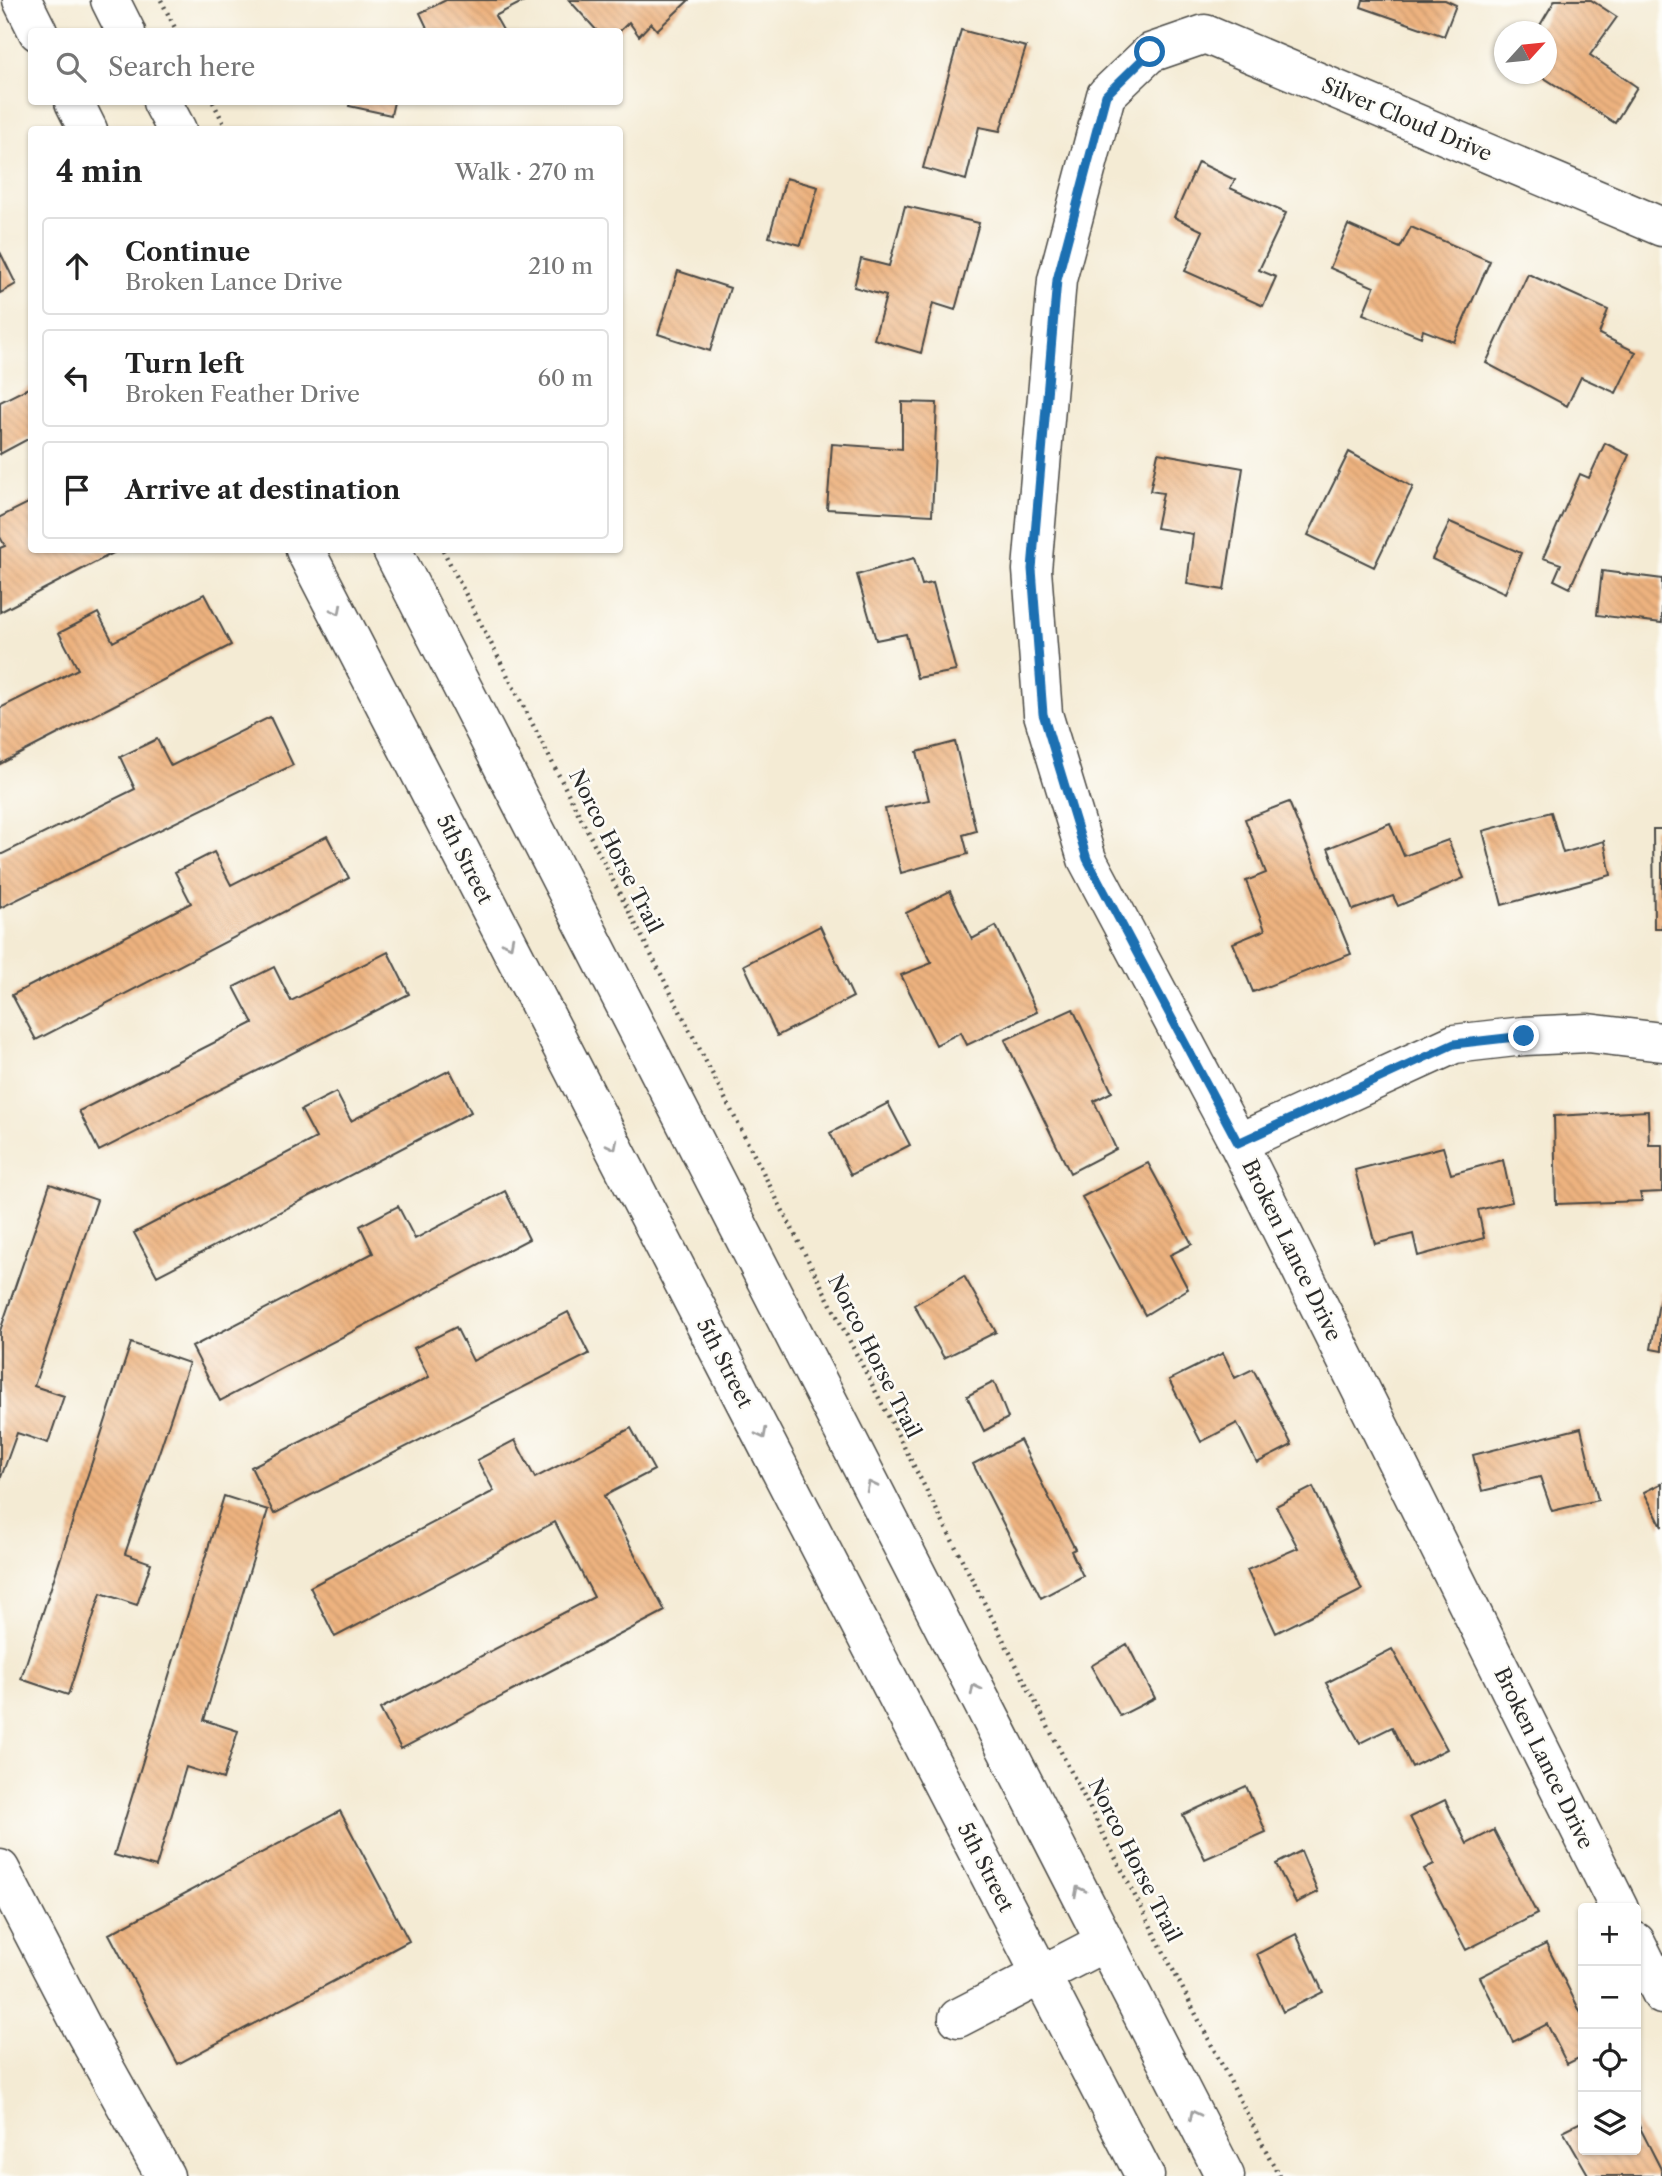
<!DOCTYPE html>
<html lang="en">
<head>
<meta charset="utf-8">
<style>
	:root { --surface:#fff; --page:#f6f6f6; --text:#222; --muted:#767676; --line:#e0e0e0 }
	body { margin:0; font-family:"Libre Caslon Text",serif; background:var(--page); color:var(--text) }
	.controls { position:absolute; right:21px; bottom:21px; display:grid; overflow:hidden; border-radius:7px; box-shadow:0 2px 5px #0004 }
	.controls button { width:63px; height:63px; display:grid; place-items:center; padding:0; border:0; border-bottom:2px solid var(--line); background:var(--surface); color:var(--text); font:35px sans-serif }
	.compass { position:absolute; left:1494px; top:21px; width:63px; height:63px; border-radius:50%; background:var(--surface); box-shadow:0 2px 5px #0004; rotate:63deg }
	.stop { position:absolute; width:21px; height:21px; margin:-16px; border:5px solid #1f6fb2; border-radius:50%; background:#fff }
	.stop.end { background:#1f6fb2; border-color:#fff; box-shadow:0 2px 7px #0008 }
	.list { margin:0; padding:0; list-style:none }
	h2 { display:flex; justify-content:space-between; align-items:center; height:91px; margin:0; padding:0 28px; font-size:30px }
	h2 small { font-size:23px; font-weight:400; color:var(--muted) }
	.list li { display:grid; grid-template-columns:46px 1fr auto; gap:21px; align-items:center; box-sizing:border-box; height:98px; margin:0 14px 14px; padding:0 14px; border:2px solid var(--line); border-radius:7px }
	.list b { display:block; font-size:26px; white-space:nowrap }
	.list p { margin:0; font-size:23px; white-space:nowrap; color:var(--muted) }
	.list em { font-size:23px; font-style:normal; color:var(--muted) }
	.icon { flex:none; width:38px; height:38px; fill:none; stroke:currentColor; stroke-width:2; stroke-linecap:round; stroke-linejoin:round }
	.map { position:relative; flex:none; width:1662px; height:2176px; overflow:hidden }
	.search { position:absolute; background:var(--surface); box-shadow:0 2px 5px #0004; left:28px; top:28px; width:595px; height:77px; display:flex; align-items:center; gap:18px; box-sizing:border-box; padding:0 24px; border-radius:7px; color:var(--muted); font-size:26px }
	.panel { position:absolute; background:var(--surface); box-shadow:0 2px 5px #0004; left:28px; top:126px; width:595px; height:427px; border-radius:7px }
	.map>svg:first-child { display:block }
	.building { fill:url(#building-back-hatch) }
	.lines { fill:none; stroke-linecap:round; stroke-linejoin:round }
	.minor-casing { stroke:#494844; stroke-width:41 }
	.path { stroke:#494844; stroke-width:4.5; stroke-dasharray:2 5; stroke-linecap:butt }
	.minor { stroke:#fff; stroke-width:38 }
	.oneway { stroke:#a0a0a0 }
	.route { stroke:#1f6fb2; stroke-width:9 }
	.labels { text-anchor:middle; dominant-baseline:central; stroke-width:5; stroke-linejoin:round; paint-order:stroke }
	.street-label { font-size:21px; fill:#2b2b2b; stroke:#fdfcf7 }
</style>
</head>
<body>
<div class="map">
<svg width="1662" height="2176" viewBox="0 0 1662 2176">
	<defs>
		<pattern id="building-back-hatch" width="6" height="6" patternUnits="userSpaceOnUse" patternTransform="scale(1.75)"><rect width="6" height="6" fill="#edb27f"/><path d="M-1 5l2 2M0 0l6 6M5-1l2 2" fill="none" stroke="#cb996e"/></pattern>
	</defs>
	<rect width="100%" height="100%" fill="#fdfcf7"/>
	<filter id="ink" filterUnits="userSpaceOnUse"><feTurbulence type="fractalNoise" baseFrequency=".0143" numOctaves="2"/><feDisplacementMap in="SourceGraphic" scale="14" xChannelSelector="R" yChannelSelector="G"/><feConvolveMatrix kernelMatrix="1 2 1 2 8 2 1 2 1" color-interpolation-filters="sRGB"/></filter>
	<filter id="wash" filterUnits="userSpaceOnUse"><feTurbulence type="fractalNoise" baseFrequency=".00686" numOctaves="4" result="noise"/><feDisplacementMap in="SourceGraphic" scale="28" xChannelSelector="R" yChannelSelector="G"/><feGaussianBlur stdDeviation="1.57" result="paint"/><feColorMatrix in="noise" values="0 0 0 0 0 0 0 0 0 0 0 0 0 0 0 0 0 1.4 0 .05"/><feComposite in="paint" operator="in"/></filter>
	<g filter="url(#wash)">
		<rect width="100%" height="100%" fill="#f4ebd4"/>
		<g id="blocks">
			<path class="building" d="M446,0H526L495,16L504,32H429L420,13Z
				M569,0H689L657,30L651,23L639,36L629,22L619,32H598Z
				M1363,0H1445L1456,5L1444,36L1361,7Z
				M1555,0H1591L1617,17L1590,55L1637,87L1615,123L1538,74H1546V32H1536Z
				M961,30L1026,47L1000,131L979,127L966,180L923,168Z
				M350,102H394L391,115L349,106Z
				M1198,162L1235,180L1230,188L1286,213L1259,270L1276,277L1263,306L1185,271L1203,231L1174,217Z
				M786,178L818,187L801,245L769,237Z
				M905,206L979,223L955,310L933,303L921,353L874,339L886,296L854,287L861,259L889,266Z
				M1348,225L1400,248L1411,227L1490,261L1454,342L1423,330L1421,337L1363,314L1374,287L1330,268Z
				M0,252L16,284L0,293Z
				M678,271L730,288L710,351L658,334Z
				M1528,274L1608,310L1599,334L1636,352L1616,393L1581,377L1567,406L1486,363Z
				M32,386V437L0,454V402Z
				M902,402L937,403L932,515L827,509L832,444L902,449Z
				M1605,443L1629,455L1570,588L1554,580L1561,564L1543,558L1580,474L1589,478Z
				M1349,452L1413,487L1374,567L1308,535Z
				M1158,453L1243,468L1224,590L1187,584L1193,534L1156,528L1163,493L1150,491Z
				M32,501V550H119L0,612V548L5,546L0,537V517Z
				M1450,522L1521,553L1505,593L1432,559Z
				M914,558L922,585L933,583L956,671L917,678L906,634L876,640L857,575Z
				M1602,571L1662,579V623L1597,615Z
				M204,594L231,645L0,764V708L78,669L59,633L98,613L113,642Z
				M270,717L293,765L0,908V855L135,789L120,757L157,739L171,766Z
				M955,742L976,831L963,835L968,854L901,873L885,809L929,800L917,752Z
				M1289,802L1351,954L1253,992L1233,943L1265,930L1246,881L1266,873L1245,819Z
				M1551,812L1563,853L1604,841L1611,875L1502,905L1483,831Z
				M1390,823L1404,856L1448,840L1464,878L1398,906L1393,896L1353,910L1328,848Z
				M1653,829H1662V928H1654Z
				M327,836L349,878L36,1040L12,995L191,903L175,872L214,852L231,885Z
				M950,891L972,939L996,926L1037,1012L967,1045L961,1032L936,1045L901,975L932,963L906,913Z
				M820,926L853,997L777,1036L744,965Z
				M388,952L409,994L99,1151L79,1111L253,1023L234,987L274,967L291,1001Z
				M1073,1009L1112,1092L1094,1101L1116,1149L1070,1173L1005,1040Z
				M450,1070L471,1112L157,1276L134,1233L316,1138L301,1110L336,1092L351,1121Z
				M888,1103L910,1145L851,1175L830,1133Z
				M1648,1111L1649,1145H1662V1192L1640,1193L1642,1201L1556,1204L1554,1116Z
				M1443,1147L1451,1174L1503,1160L1512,1202L1478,1210L1484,1238L1418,1256L1413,1234L1375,1244L1355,1170Z
				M1148,1163L1192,1244L1170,1255L1188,1289L1145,1315L1082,1197Z
				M50,1184L97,1200L34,1386L64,1396L48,1443L17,1433L0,1480V1331Z
				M505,1191L529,1239L220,1401L192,1347L373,1253L360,1226L398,1206L415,1239Z
				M964,1276L996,1332L944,1358L914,1305Z
				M1661,1291H1662V1351L1651,1349Z
				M568,1312L589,1354L274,1514L251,1467L429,1377L414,1348L456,1327L473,1361Z
				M131,1343L189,1363L125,1554L151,1563L137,1605L101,1593L68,1695L21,1679Z
				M1223,1353L1235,1378L1253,1369L1292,1445L1257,1463L1237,1423L1201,1442L1169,1380Z
				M994,1382L1008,1418L984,1431L967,1396Z
				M631,1428L654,1470L604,1496L665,1611L401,1749L380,1709L594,1597L555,1522L335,1637L310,1587L494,1491L477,1460L515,1440L535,1478Z
				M1581,1428L1598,1500L1552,1511L1540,1477L1482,1491L1473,1455Z
				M1020,1440L1075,1549L1071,1551L1083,1576L1041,1598L973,1464Z
				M1662,1483V1527L1644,1492Z
				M1313,1487L1362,1590L1276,1633L1247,1570L1298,1548L1276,1506Z
				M224,1496L268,1510L204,1720L238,1731L223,1779L186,1767L156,1867L114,1855Z
				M1127,1644L1155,1698L1120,1716L1091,1666Z
				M1392,1649L1447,1749L1412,1767L1392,1727L1360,1743L1326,1683Z
				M1246,1786L1266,1832L1205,1859L1183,1815Z
				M1445,1800L1467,1844L1494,1830L1537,1914L1466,1950L1424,1869L1434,1864L1410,1817Z
				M340,1811L409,1941L178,2064L109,1934Z
				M1301,1851L1318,1892L1296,1903L1276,1864Z
				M1296,1934L1323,1992L1283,2012L1257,1954Z
				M1546,1944L1583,2017V2056L1567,2064L1547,2024L1513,2042L1480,1977Z
				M1636,2120L1662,2171V2176H1589L1563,2131L1583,2121V2150H1636Z"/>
		</g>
	</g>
	<g filter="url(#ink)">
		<use href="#blocks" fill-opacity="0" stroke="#494844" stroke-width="2"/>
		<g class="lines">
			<g class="minor-casing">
				<path id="minor" d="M22,0L38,32
					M110,0L126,32
					M74,102L88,130
					M162,102L177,130
					M305,550L1145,2176
					M392,550L1225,2176
					M1238,1143L1454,1044L1524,1036L1588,1033L1662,1042
					M0,1869L82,2027L165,2176
					M1619,1908L1238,1143L1087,859L1043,714L1032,570L1057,280L1106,95L1150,53L1205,34L1662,227
					M1636,1942L1662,1995
					M958,2018L1105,1942"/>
			</g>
			<path class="path" d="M161,0L177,32
				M213,102L227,130
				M443,550L1279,2176"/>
			<use href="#minor" class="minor"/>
		</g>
		<defs><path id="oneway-chevron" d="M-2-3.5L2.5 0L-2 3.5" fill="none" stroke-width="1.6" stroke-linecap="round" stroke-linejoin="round" transform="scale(1.75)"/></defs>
		<g class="oneway">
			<use href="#oneway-chevron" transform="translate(337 610) rotate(63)"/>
			<use href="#oneway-chevron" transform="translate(509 943) rotate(63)"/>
			<use href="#oneway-chevron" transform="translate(613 1145) rotate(63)"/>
			<use href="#oneway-chevron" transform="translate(762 1434) rotate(63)"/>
			<use href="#oneway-chevron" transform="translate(871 1486) rotate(-117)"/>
			<use href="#oneway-chevron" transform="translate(975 1689) rotate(-117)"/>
			<use href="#oneway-chevron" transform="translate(1079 1891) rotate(-117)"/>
			<use href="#oneway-chevron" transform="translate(1194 2115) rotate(-117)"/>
		</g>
	</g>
	<g class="lines" filter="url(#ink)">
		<path class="route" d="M1150,52L1106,95L1057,280L1032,569L1043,714L1087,859L1238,1143L1454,1044L1524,1036"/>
	</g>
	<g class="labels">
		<g class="street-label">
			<text transform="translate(1407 119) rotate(23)">Silver Cloud Drive</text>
			<text transform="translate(616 851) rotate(63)">Norco Horse Trail</text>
			<text transform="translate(465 859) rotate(63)">5th Street</text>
			<text transform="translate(1292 1250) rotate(64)">Broken Lance Drive</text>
			<text transform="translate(875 1356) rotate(63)">Norco Horse Trail</text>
			<text transform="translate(725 1363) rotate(63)">5th Street</text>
			<text transform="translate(1544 1758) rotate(64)">Broken Lance Drive</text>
			<text transform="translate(1135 1860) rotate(63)">Norco Horse Trail</text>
			<text transform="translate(986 1867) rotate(63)">5th Street</text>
		</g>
	</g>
</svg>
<div class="controls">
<button>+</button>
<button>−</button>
<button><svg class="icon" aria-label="locate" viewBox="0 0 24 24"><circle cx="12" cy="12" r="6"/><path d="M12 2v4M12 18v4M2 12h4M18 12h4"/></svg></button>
<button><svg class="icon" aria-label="layers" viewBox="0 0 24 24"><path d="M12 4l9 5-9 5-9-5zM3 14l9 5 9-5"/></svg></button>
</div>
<svg class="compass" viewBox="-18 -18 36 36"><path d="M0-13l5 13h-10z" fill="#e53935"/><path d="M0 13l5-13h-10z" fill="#767676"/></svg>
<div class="stop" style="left:1150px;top:52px"></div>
<div class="stop end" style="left:1524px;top:1036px"></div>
<div class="search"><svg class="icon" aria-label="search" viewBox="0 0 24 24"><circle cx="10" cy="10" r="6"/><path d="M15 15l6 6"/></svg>Search here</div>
<section class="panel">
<h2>4 min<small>Walk · 270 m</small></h2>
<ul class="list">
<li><svg class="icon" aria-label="ahead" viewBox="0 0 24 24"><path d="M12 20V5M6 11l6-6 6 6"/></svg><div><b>Continue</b><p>Broken Lance Drive</p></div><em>210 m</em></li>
<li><svg class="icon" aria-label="left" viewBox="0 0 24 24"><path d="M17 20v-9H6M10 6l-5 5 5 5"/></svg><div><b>Turn left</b><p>Broken Feather Drive</p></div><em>60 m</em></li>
<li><svg class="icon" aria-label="arrive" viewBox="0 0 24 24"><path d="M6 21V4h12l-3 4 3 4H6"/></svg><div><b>Arrive at destination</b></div></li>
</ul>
</section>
</div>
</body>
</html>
